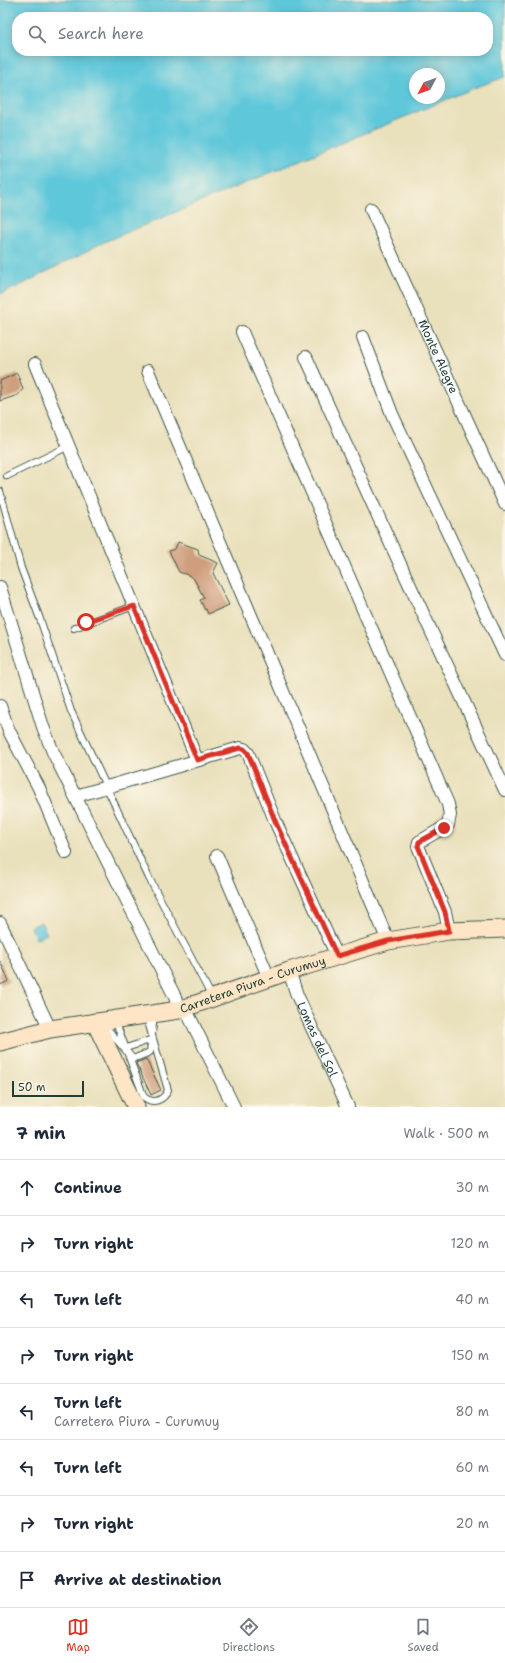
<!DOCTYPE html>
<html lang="en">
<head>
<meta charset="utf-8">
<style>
	:root { --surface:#fff; --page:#f2f2f3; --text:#1f2937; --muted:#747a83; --line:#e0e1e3; --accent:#d93025 }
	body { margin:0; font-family:"Shantell Sans",sans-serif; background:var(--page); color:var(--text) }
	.compass { position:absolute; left:409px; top:68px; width:36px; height:36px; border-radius:50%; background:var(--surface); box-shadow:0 2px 10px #0003; rotate:229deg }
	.scale { position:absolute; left:12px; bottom:10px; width:72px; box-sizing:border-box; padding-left:4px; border:2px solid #1f3d34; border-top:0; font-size:11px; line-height:14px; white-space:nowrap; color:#1f3d34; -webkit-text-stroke:3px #fcf5e5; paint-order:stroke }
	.stop { position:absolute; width:12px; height:12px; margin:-9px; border:3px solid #d93025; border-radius:50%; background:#fff }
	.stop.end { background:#d93025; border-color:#fff; box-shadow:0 1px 4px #0008 }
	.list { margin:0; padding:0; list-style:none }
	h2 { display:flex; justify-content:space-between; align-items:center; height:52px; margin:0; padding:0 16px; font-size:17px }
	h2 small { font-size:13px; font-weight:400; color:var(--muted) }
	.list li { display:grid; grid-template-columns:26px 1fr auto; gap:12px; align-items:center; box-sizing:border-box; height:56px; padding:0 16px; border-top:1px solid var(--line) }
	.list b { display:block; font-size:15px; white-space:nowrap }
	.list p { margin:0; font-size:13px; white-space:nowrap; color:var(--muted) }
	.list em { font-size:13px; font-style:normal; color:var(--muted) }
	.icon { flex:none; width:22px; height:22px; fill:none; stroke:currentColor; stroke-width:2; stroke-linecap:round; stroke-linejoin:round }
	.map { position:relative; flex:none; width:505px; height:1107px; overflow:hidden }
	.search { position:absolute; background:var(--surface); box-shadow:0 2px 10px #0003; left:12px; right:12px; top:12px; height:44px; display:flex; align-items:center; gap:10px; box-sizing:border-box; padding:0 14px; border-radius:16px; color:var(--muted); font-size:15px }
	.sheet { height:500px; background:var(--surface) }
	nav { display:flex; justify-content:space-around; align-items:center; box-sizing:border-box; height:56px; border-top:1px solid var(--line); background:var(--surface); font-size:11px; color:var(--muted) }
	nav a { display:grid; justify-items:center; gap:2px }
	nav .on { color:var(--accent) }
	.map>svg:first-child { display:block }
	.water { fill:#5fc7da; stroke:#3f8287; fill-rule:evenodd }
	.building { fill:#cf9e7e }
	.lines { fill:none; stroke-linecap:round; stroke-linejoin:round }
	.lane-casing { stroke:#3d5548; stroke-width:8 }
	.street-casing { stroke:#3d5548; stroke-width:14 }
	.secondary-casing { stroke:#3d5548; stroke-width:19 }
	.lane { stroke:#fff; stroke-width:6 }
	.street { stroke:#fff; stroke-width:12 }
	.secondary { stroke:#fde5c5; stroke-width:17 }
	.route { stroke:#d93025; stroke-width:5 }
	.labels { text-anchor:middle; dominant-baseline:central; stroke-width:3.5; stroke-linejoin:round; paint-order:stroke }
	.street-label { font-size:12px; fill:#1f3d34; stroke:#fcf5e5 }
</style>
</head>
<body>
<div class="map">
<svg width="505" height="1107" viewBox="0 0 505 1107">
	<rect width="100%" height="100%" fill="#fcf5e5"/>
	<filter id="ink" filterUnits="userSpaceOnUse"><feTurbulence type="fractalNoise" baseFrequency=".025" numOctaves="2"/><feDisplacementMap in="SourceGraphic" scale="8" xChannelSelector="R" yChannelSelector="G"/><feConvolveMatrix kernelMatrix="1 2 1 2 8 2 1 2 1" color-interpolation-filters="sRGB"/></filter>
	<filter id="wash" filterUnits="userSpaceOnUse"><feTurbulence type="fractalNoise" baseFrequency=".012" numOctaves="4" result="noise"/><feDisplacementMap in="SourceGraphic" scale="16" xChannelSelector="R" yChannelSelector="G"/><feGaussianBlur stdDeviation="0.9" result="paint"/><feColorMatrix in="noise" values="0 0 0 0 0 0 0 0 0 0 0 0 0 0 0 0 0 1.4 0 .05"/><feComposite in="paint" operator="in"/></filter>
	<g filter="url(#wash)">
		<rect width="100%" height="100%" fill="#e9e0bc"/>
		<path class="water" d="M0,0H505V77L474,88L104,242L17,287L0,294ZM17,17H488V51H17ZM415,74H439V98H415Z
			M41,922L47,934L36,939L31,927Z"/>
		<g id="blocks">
			<path class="building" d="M17,373L23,389L18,395L0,401V381Z
				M178,542L198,549L199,555L218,563L213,573L229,605L208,614L206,609L205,610L200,600L204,598L194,579L188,575L179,572L169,551L175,549Z
				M0,961L9,981L0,985Z
				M146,1059L161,1090L151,1095L136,1063Z"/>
		</g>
	</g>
	<g filter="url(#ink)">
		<use href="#blocks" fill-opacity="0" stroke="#3d5548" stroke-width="1"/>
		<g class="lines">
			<g class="lane-casing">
				<path id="lane" d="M7,476L69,446
					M0,491L21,568L40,619L71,711L149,878L212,997
					M74,628L134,606
					M115,1020L144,1097C153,1105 164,1100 168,1090L146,1015
					M104,1025L133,1059L150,1052L154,1015
					M126,1048L153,1039"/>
			</g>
			<g class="street-casing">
				<g id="street">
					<path id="s1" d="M371,209L505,504"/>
					<path d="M242,332L448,804L450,815L448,825L419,842L418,846L445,912L449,931"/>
					<path d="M363,337L392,414L505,655"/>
					<path d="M306,357L394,551L505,790"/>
					<path d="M35,364L197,760"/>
					<path d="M148,371L388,941"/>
					<path d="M0,587L43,727L53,752L175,997L179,1010"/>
					<path d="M0,706L9,731L39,788L66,853"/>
					<path d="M76,796L240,748L244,749L248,753L276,823L337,956"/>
					<path d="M217,856L269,978"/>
					<path d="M0,923L50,1029"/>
					<path id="s2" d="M289,971L297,995L348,1107"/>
					<path d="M185,1008L234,1107"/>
				</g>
			</g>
			<g class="secondary-casing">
				<g id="secondary">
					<path d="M95,1022L136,1107"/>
					<path id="s3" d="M0,1042L50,1029L179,1010L289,971L388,941L449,931L505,929"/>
				</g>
			</g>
			<use href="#lane" class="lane"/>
			<use href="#street" class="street"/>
			<use href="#secondary" class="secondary"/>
		</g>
	</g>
	<g class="lines" filter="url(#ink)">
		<path class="route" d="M86,622L134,606L197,760L240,748L244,749L248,753L276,823L337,956L388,941L449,931L445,912L418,846L419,842L444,828"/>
	</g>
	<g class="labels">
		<g class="street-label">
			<text stroke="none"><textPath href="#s1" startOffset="162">Monte Alegre</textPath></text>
			<text stroke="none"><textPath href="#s3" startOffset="260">Carretera Piura - Curumuy</textPath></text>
			<text stroke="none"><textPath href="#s2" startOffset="74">Lomas del Sol</textPath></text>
		</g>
	</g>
</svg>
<svg class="compass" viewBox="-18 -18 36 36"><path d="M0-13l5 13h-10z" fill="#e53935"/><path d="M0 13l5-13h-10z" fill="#747a83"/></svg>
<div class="scale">50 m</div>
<div class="stop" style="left:86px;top:622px"></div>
<div class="stop end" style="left:444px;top:828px"></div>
<div class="search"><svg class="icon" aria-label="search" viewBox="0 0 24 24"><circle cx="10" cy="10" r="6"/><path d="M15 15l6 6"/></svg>Search here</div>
</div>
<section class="sheet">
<h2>7 min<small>Walk · 500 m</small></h2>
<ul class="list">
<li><svg class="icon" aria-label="ahead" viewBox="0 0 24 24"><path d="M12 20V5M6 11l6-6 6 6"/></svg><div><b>Continue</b></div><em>30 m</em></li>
<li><svg class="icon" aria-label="right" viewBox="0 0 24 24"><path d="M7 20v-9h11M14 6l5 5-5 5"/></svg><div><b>Turn right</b></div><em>120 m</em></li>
<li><svg class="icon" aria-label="left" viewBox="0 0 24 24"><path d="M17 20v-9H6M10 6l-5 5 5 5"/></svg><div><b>Turn left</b></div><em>40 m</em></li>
<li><svg class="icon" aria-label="right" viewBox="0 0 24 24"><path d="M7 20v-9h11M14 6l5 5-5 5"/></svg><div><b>Turn right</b></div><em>150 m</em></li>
<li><svg class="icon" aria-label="left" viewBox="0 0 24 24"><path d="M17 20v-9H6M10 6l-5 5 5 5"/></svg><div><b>Turn left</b><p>Carretera Piura - Curumuy</p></div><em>80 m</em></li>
<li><svg class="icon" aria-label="left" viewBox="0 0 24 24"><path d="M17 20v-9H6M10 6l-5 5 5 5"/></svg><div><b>Turn left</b></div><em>60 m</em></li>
<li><svg class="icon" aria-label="right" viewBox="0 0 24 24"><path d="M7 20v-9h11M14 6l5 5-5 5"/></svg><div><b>Turn right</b></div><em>20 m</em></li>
<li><svg class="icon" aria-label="arrive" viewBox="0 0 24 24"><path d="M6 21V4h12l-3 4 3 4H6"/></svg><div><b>Arrive at destination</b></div></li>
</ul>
</section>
<nav>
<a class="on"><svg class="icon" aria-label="map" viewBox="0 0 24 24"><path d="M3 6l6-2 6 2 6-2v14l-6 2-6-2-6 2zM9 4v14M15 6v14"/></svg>Map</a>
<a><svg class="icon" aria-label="directions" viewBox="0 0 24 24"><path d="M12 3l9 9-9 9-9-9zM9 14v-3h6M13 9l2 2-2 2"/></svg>Directions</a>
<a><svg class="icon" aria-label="saved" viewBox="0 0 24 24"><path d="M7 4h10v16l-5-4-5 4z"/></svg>Saved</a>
</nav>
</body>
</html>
